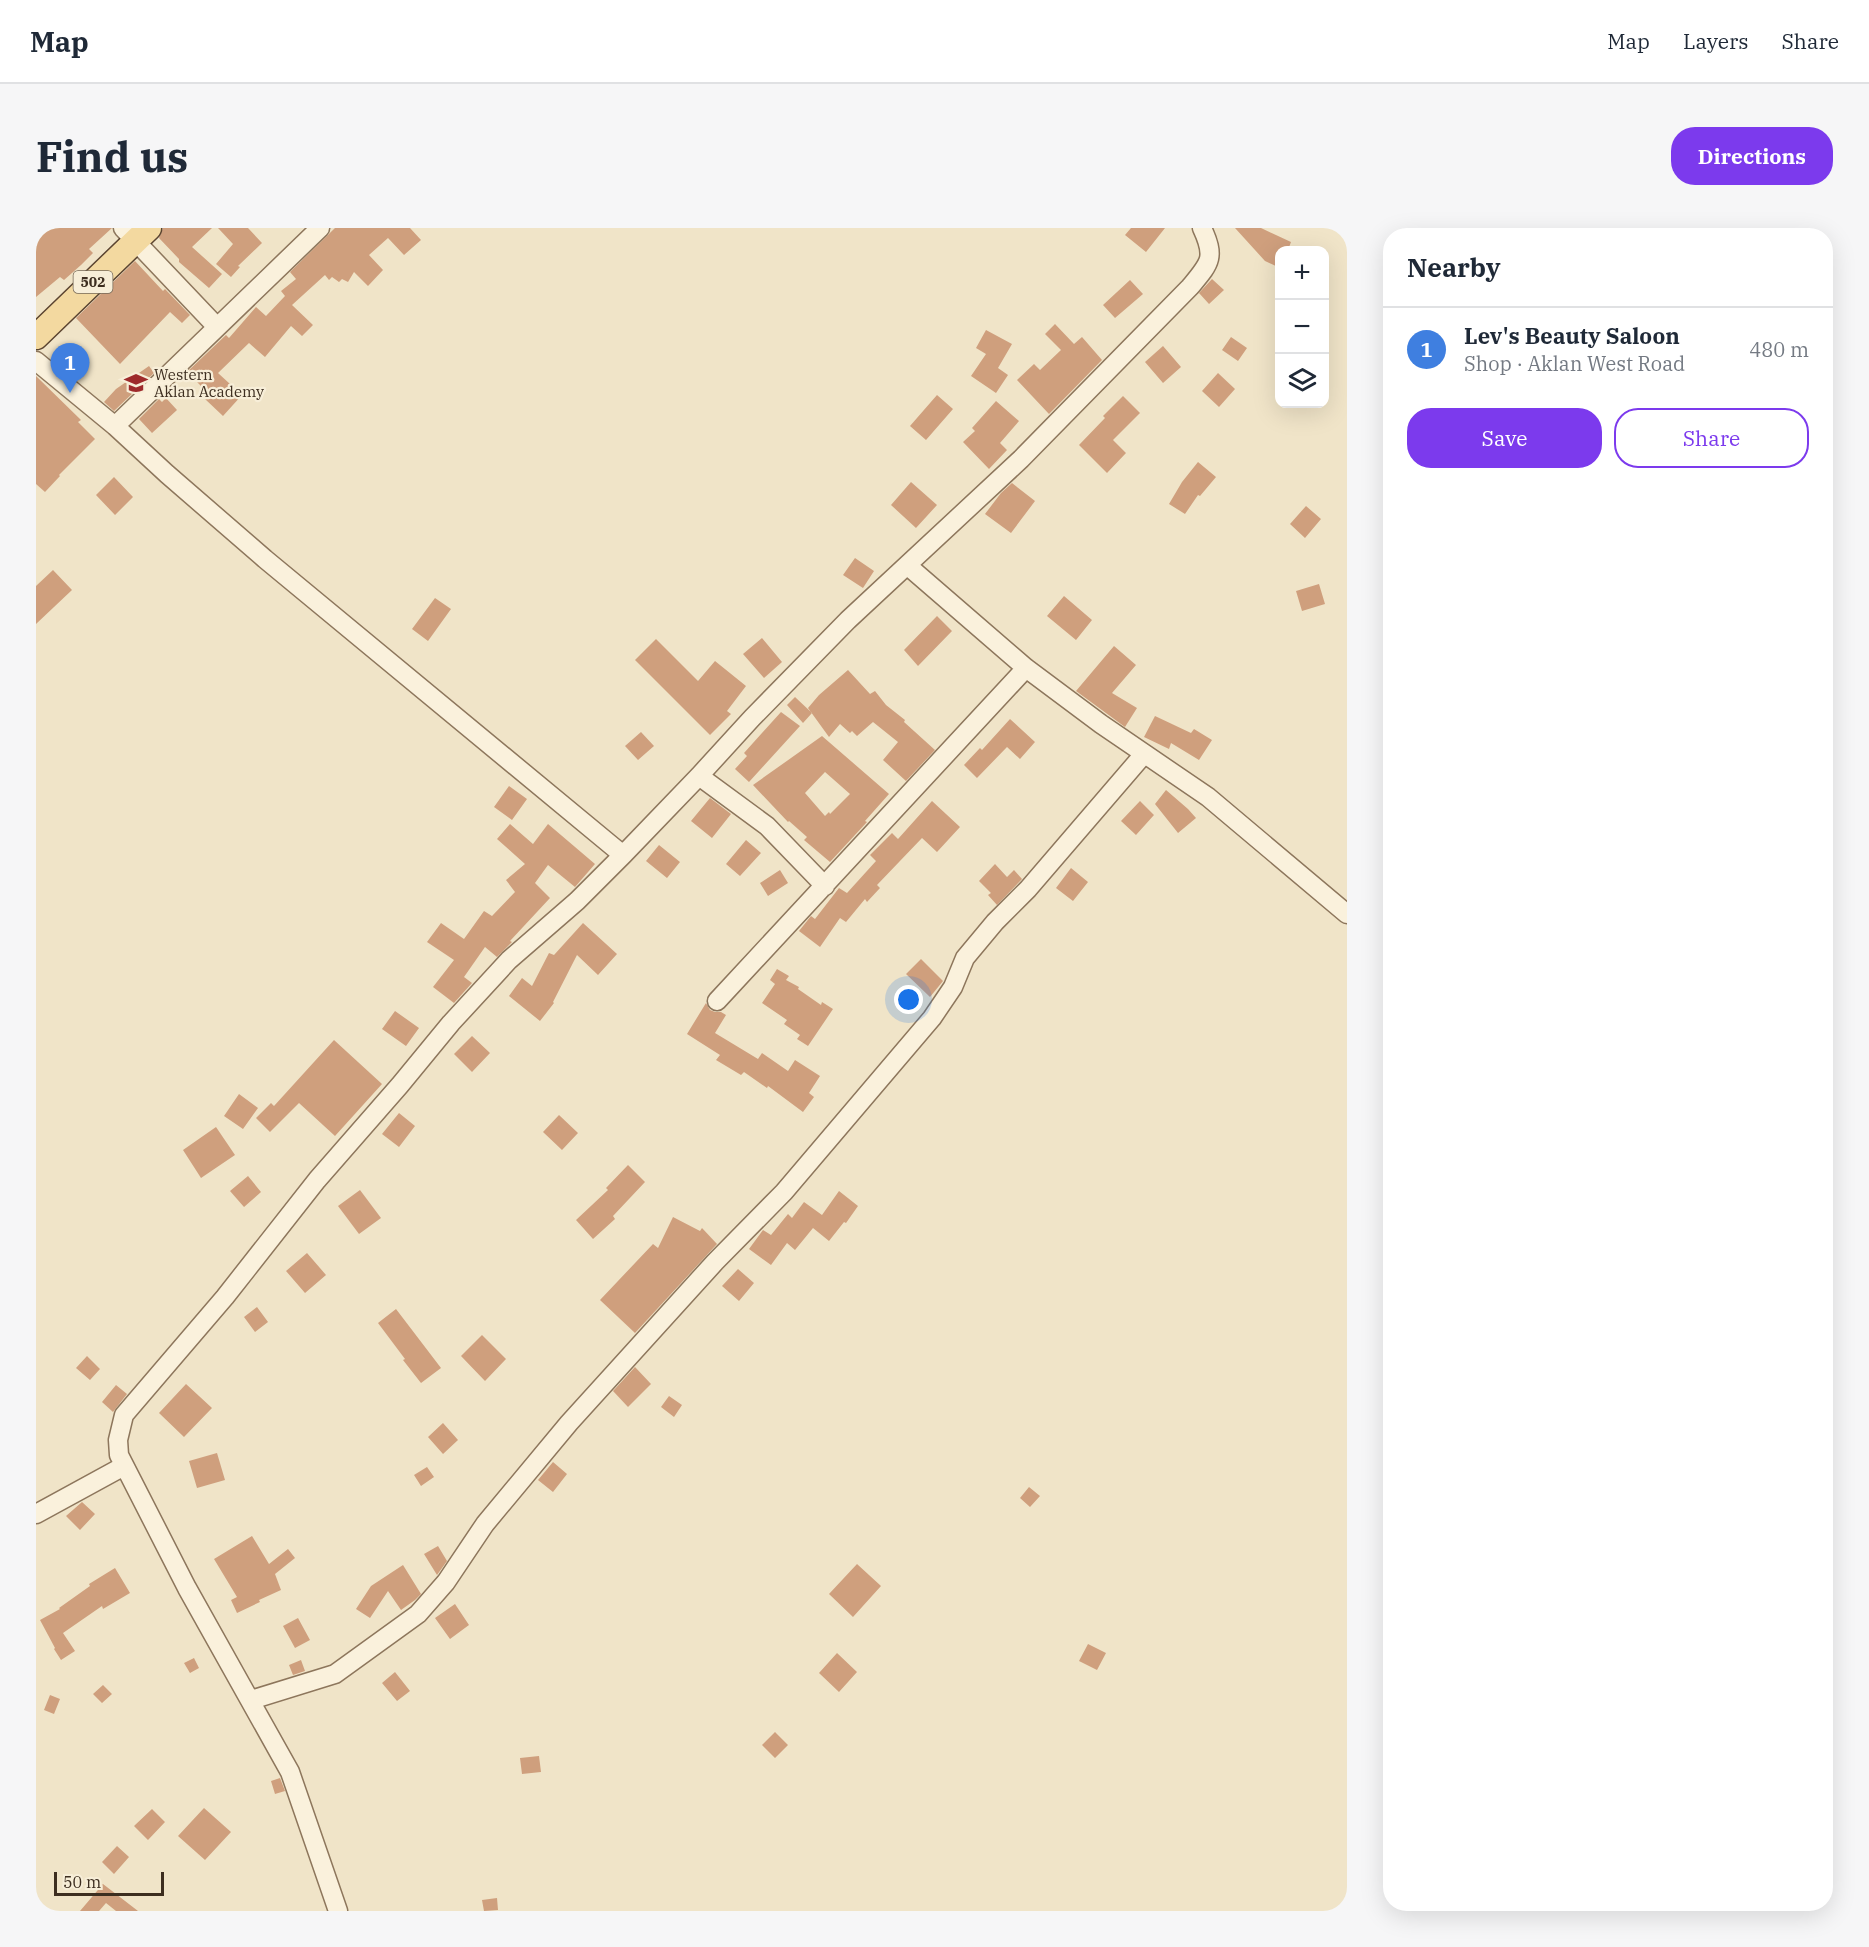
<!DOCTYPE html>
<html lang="en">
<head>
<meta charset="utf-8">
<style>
	:root { --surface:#fff; --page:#f6f6f7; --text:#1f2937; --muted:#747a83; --line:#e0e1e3; --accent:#7c3aed }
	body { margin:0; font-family:"IBM Plex Serif",serif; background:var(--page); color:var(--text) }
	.controls { position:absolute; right:18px; top:18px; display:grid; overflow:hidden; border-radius:12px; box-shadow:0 6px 24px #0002 }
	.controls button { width:54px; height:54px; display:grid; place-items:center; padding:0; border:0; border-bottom:2px solid var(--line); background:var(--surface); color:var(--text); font:30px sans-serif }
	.scale { position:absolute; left:18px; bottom:15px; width:110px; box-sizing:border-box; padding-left:6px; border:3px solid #3d2e20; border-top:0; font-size:16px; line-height:21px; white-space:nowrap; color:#3d2e20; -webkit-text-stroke:4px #f7eed8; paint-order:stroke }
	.you { position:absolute; left:873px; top:772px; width:21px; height:21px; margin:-15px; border:4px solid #fff; border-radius:50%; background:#1a73e8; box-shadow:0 0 0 9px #1a73e833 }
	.badge { display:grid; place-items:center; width:39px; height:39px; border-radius:50%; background:var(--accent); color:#fff; font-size:20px; font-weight:700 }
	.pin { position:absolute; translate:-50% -50px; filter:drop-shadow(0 2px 3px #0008) }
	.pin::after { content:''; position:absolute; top:32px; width:21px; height:18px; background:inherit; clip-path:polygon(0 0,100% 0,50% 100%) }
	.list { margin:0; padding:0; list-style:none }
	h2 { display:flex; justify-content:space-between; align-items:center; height:78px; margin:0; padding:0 24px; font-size:26px }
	h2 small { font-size:20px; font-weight:400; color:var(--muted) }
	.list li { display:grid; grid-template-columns:39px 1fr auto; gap:18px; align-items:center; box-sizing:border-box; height:84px; padding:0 24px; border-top:2px solid var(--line) }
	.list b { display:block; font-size:22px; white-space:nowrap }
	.list p { margin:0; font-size:20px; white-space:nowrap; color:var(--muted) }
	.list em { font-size:20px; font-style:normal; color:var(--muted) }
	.actions { display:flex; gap:12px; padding:18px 24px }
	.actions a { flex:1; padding:14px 0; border:2px solid var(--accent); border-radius:24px; text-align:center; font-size:21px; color:var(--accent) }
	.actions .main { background:var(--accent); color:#fff }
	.icon { flex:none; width:33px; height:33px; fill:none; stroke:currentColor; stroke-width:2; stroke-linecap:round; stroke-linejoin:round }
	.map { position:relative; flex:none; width:1311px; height:1683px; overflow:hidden; border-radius:24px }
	header { display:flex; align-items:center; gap:36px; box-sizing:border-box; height:84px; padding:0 30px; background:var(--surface); border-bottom:2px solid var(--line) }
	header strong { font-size:28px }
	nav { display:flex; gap:33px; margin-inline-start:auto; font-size:21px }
	.intro { display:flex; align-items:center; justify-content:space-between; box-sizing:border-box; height:144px; padding:0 36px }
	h1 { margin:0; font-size:42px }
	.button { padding:15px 27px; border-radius:24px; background:var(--accent); color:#fff; font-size:21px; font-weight:700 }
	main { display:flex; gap:36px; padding:0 36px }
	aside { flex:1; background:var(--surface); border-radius:24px; box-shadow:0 6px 24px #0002 }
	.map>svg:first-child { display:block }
	.building { fill:#cf9f7d; fill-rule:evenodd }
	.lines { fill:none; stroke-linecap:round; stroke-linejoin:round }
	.minor-casing { stroke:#8d765c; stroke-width:21 }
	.major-casing { stroke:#5b4430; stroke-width:27 }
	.minor { stroke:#faf1dc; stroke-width:18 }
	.major { stroke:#f3d9a0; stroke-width:24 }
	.labels { text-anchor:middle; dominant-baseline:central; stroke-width:4.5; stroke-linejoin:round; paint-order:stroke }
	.shield { fill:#f7eed8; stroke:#756857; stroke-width:1.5 }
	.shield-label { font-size:14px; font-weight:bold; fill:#3d2e20 }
	.poi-label { font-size:15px; fill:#3d2e20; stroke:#f7eed8; text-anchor:start }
</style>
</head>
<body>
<header>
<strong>Map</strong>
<nav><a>Map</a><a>Layers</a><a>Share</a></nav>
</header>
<div class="intro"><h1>Find us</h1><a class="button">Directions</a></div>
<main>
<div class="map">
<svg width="1311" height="1683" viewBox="0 0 1311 1683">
	<rect width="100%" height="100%" fill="#f0e4c8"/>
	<path class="building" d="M0,0H76L53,21L57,25L45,37L28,52L24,49L0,69Z
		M127,0H176L156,19L186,46L173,60L143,34V31L123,10Z
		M182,0H212L226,15L202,38L204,39L195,49L180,36L197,16Z
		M299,0H374L385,12L368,27L352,10L333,27L347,42L332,58L318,44L312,54L306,51L303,54L296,49L293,52L289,47L256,77L277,97L266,108L255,98L229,129L213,115L182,145L206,167L187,188L169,171L173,166L151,144L190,107L193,110L220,79L230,88L249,68L245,63L260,51L254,44Z
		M1095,0H1129L1110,24L1089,7Z
		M1199,0H1225L1255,14L1252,22H1244V40L1229,33Z
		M99,33L127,63L129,61L154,87L146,95L134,84L84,136L40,90Z
		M1176,51L1188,62L1173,76L1163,65Z
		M1094,52L1107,66L1079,90L1067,77Z
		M1019,96L1038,116L1046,109L1066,132L1013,186L981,152L998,136L1004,142L1025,122L1009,106Z
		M950,102L976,116L962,140L972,147L960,165L935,148L950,126L940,120Z
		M1195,109L1211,120L1202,133L1186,122Z
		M1127,118L1145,139L1127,155L1109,134Z
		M113,138L118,145L78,183L68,174L80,161Z
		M1182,145L1199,161L1183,179L1166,163Z
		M0,148L45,192L42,194L59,211L23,247L24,248L9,264L0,256Z
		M901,167L917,181L890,212L874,198Z
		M1087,168L1104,185L1077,212L1090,225L1071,245L1043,217L1069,190L1067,188Z
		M130,170L141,182L116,205L103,191L123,171L126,174Z
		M960,173L983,193L964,215L971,222L953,241L927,214L939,203L936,200Z
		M1162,234L1180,249L1164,268L1162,267L1149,286L1133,276L1146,254Z
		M78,249L97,269L79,287L60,267Z
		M875,254L901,277L880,300L855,277Z
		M976,255L999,273L975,305L949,286L965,265Z
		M1270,278L1285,291L1269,310L1254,296Z
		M819,330L838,343L827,360L807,347Z
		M17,342L36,362L0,396V358Z
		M1283,356L1289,376L1266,383L1260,363Z
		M1028,368L1056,392L1040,412L1011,388Z
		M399,370L415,381L392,413L376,401Z
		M901,388L916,403L882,438L868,422Z
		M726,410L746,434L728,450L707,426Z
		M620,411L662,453L679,433L710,458L691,483L695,486L674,507L599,432Z
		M1078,418L1100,437L1076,465L1101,480L1089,499L1040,463Z
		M812,442L834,466L839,463L850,477L869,492L868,494L899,522L870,553L847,532L862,514L837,494L821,508L816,503L814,505L804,496L793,509L772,480L783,467Z
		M759,469L776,485L767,495L751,477Z
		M745,484L764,498L713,554L699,541L711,528L708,525Z
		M1119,488L1155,505L1158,501L1176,512L1163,532L1135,515L1133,521L1108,509Z
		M974,491L999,514L984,531L971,519L941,550L928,537L944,520L946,522Z
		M605,504L618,518L602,532L589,518Z
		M786,508L853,566L829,593L831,594L794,634L768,612L771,609L753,593L752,594L717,557ZM789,544L814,566L794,586L793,584L789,588L769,565Z
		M473,558L491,571L476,592L458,579Z
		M1130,562L1152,581L1160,590L1142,605L1119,576Z
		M674,570L695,586L676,610L655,593Z
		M896,573L924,599L901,624L886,610L841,657L844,660L831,674L829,671L810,694L804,690L784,719L763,703L775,688L779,691L803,660L811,665L840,633L834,627L856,605L862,611Z
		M1104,573L1118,587L1100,607L1085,593Z
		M474,596L497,616L512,596L559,636L539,659L512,637L499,655L514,670L474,713L476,714L461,729L449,719L428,749L436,755L418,775L397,759L418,732L391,714L405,695L428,711L448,683L456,688L479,664L470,652L489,636L461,611Z
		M710,612L725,625L704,648L690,636Z
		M623,617L644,634L631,650L610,633Z
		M959,636L971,649L978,642L986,651L961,677L952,667L955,665L943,653Z
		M1035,640L1052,654L1037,673L1020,660Z
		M744,642L752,655L732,668L724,655Z
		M547,695L581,726L562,747L541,727L517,774L518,775L504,793L473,768L486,750L496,758L513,725L518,727Z
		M885,731L907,753L894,769L870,746Z
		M741,741L753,748L750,752L763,759L762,761L785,777L786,774L797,781L772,818L761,811L764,807L748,796L751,792L726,775L739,756L734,752Z
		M670,775L674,782L679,784H685L690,787L679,805L722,831L726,825L752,843L759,832L784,848L773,865L778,869L767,884L732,858L731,860L708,844L705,847L680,832L684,827L651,806Z
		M359,783L383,800L370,818L346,801Z
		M436,808L454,825L436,844L418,826Z
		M298,812L346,856L299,908L263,875L234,904L220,890L235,875L238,878Z
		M203,866L222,880L207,901L188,888Z
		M363,885L379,898L363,919L346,906Z
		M523,887L542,905L526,922L507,904Z
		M180,899L199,927L165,950L147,922Z
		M592,937L609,954L577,988L579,991L557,1011L540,992L572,962L570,960Z
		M212,948L225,964L208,979L194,963Z
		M324,962L345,990L323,1006L302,978Z
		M803,963L822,978L810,995L808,994L793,1013L777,1000L759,1022L751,1015L735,1037L713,1021L727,1002L735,1007L752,986L756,990L768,974L786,987Z
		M637,989L664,1003L666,1000L681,1016L599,1105L564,1072L617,1016L622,1020Z
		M271,1025L290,1047L269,1065L250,1043Z
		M702,1041L718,1055L703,1073L686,1058Z
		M221,1079L232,1094L219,1104L208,1089Z
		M360,1081L405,1140L385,1155L367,1132L369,1131L342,1095Z
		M446,1107L470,1131L449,1153L425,1128Z
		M51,1128L64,1141L54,1152L40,1140Z
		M599,1139L615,1156L592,1179L577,1163Z
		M150,1156L176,1180L148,1209L123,1185Z
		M80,1157L91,1166L77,1184L66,1174Z
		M633,1168L646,1177L638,1189L625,1179Z
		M407,1195L422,1212L407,1226L392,1209Z
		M181,1225L189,1252L161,1260L153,1233Z
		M517,1234L531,1246L517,1264L502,1252Z
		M391,1239L398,1249L385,1258L378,1247Z
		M993,1259L1004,1268L994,1279L984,1270Z
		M46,1274L59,1286L44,1302L30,1288Z
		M216,1308L233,1336L252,1321L259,1330L239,1346L245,1362L223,1372L224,1374L201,1385L195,1372L201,1369L178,1331Z
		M402,1318L411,1333L401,1347L388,1326Z
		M821,1336L845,1358L817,1389L793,1366Z
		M367,1337L385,1366L379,1372L365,1382L352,1363L334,1390L320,1381L335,1358Z
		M79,1340L94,1365L67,1381L66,1378L27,1405L39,1423L25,1432L18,1421L19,1420L4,1392L24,1381L23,1380L54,1358L53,1356Z
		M419,1376L433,1397L414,1411L399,1390Z
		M262,1390L274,1412L259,1420L247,1398Z
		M1052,1416L1070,1425L1061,1442L1043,1433Z
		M801,1425L821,1444L803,1464L783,1445Z
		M158,1430L163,1440L154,1445L148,1435Z
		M265,1432L269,1443L257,1447L253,1437Z
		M359,1444L374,1463L361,1473L346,1455Z
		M67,1457L76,1466L66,1475L57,1466Z
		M14,1467L24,1471L18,1486L8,1482Z
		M739,1504L752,1517L739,1530L726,1517Z
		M503,1528L505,1544L486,1546L484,1530Z
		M244,1550L249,1563L239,1566L235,1553Z
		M168,1580L195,1604L169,1632L142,1608Z
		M116,1581L129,1594L112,1612L98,1598Z
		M81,1618L93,1629L78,1646L66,1634Z
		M67,1656L102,1683H80L70,1675L63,1683H44Z
		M461,1670L462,1682L448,1683L446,1672Z"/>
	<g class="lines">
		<g class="minor-casing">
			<path id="minor" d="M87,0L181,99
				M0,133L79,198L131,246L229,331L587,627
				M79,198L284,0
				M872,338L990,440L1065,496L1172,569L1311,686
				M663,548L731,598L789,658
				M681,773L990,440
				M0,1286L88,1238
				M215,1472L299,1446L382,1386L410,1354L449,1296L533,1195L679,1034L748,964L896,790L917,759L929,730L959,694L992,661L1108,526
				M302,1683L254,1544L151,1360L83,1227L82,1212L88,1187L189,1069L281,952L364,857L415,795L473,732L541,673L587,627L663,548L716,490L812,392L985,231L1154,59C1174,35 1180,30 1166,0"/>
		</g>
		<g class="major-casing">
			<path id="major" d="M0,109L113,0"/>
		</g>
		<use href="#minor" class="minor"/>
		<use href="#major" class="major"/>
	</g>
	<defs>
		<g id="school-bare" transform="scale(1.8)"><path d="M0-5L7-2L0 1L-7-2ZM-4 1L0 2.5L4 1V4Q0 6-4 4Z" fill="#9e2a2b" stroke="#f7eed8" stroke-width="2.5" paint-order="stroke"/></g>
	</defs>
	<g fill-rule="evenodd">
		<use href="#school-bare" x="100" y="155"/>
	</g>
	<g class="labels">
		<rect class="shield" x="37.5" y="43" width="39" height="22" rx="4.5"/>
		<g class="shield-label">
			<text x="57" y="54">502</text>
		</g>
		<g class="poi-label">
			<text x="118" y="146">Western<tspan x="118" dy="17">Aklan Academy</tspan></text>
		</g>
	</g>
</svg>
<div class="controls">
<button>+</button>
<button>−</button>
<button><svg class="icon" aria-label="layers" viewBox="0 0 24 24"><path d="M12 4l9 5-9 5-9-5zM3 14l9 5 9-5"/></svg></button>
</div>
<div class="scale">50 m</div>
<div class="you"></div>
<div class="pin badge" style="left:34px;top:165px;background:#3f7fe0">1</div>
</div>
<aside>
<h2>Nearby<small></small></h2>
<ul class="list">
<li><span class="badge" style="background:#3f7fe0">1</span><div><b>Lev's Beauty Saloon</b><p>Shop · Aklan West Road</p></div><em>480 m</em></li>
</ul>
<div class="actions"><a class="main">Save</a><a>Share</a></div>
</aside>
</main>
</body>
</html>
